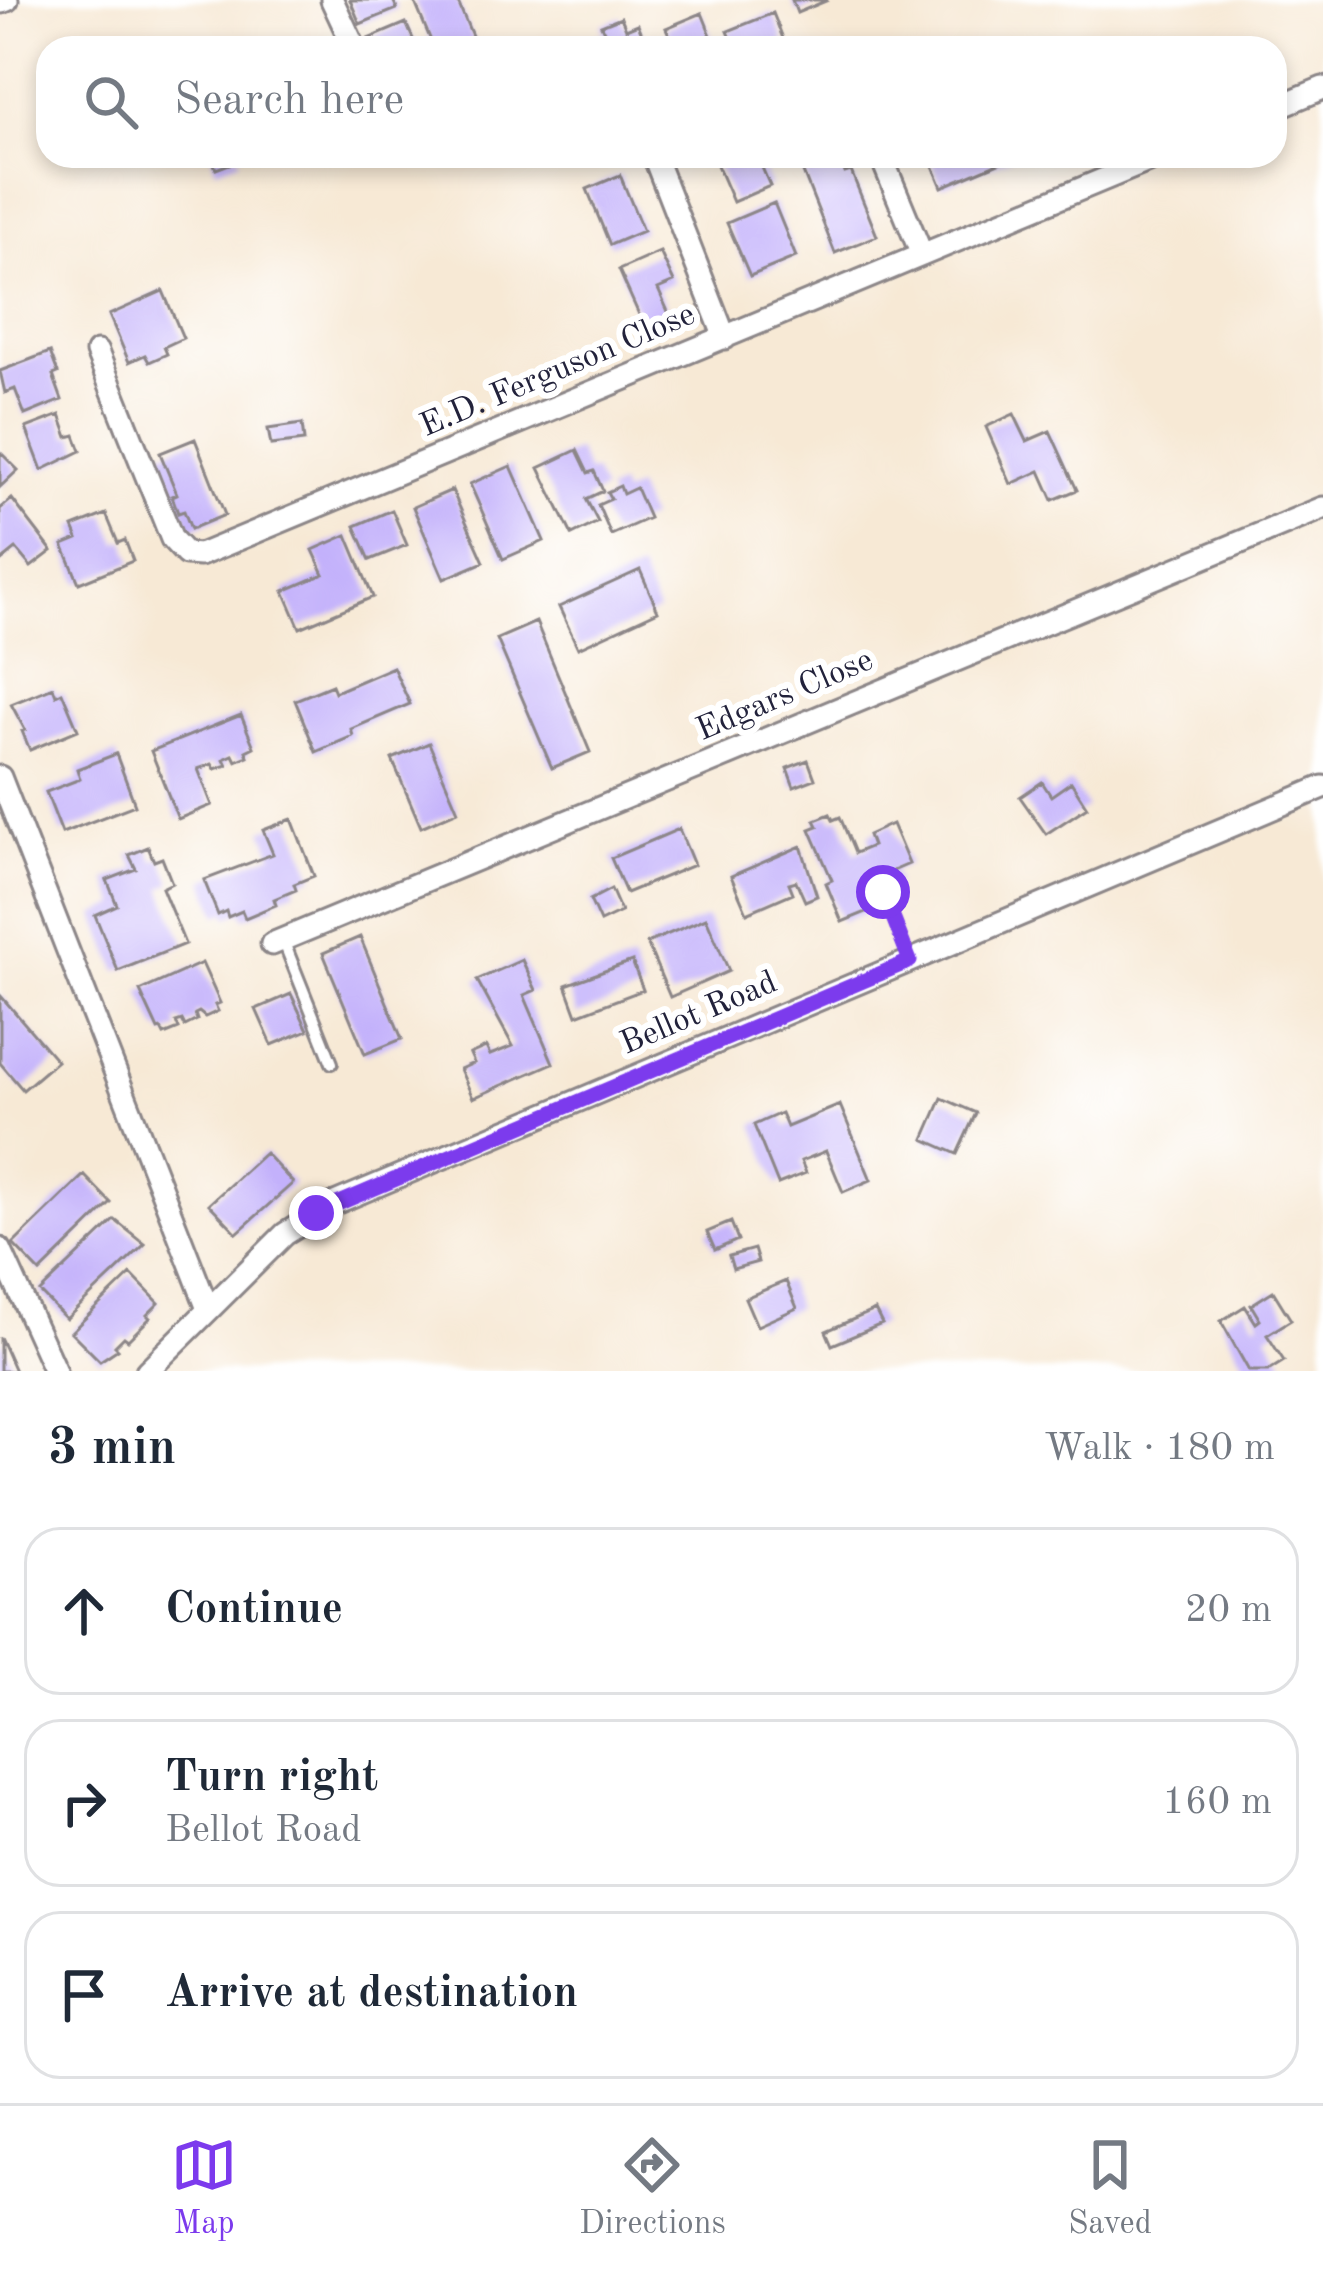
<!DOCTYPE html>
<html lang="en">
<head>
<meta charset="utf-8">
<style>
	:root { --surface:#fff; --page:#f6f6f7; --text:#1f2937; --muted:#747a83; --line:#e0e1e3; --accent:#7c3aed }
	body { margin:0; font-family:"Old Standard TT",serif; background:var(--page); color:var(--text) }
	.stop { position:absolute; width:36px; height:36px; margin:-27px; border:9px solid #7c3aed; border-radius:50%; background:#fff }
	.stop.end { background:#7c3aed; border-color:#fff; box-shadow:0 3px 12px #0008 }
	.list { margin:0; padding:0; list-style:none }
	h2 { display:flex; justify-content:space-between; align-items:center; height:156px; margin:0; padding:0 48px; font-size:51px }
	h2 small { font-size:39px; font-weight:400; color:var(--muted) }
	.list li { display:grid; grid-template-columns:78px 1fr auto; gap:36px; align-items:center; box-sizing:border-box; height:168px; margin:0 24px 24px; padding:0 24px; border:3px solid var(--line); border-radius:36px }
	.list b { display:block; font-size:45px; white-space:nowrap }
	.list p { margin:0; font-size:39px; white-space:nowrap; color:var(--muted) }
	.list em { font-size:39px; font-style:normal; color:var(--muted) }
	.icon { flex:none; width:66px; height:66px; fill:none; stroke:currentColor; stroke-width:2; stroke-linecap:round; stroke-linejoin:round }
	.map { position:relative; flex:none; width:1323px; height:1371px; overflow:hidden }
	.search { position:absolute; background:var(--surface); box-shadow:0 6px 18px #0003; left:36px; right:36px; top:36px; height:132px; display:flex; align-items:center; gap:30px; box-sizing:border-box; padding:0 42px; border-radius:36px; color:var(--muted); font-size:45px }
	.sheet { height:732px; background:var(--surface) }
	nav { display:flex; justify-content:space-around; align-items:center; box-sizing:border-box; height:168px; border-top:3px solid var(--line); background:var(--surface); font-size:33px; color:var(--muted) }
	nav a { display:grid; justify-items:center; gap:6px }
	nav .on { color:var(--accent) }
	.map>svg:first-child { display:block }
	.building { fill:#c3b1fb }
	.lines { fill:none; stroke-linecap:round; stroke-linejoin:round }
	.service-casing { stroke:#8c8688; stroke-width:16 }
	.minor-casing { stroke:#8c8688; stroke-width:27 }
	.path { stroke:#8c8688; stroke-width:4.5; stroke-dasharray:3 9; stroke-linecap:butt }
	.service { stroke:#fff; stroke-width:10 }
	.minor { stroke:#fff; stroke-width:21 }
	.route { stroke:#7c3aed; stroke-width:15 }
	.labels { text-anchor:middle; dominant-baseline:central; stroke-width:12; stroke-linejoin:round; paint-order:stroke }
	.street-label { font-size:33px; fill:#22223b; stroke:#fff }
</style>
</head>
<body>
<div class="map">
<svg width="1323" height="1371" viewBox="0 0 1323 1371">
	<rect width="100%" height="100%" fill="#fff"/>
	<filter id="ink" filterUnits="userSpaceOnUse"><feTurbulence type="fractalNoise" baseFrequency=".00833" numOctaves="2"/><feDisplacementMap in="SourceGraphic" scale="24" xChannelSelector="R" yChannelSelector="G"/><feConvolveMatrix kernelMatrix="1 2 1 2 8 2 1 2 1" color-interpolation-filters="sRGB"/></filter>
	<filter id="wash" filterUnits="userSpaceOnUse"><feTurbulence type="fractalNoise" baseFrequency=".004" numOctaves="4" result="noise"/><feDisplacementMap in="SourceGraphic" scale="48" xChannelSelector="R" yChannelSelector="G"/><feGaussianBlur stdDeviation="2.7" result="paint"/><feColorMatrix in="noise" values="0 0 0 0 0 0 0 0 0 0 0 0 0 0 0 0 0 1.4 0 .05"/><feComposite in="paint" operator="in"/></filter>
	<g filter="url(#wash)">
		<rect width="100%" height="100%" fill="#f7e9d5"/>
		<g id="blocks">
			<path class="building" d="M350,0H393L397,9L360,24Z
				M414,0H457L475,43L464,48H434Z
				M792,0H828L797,13Z
				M702,13L716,48H675L666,28Z
				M773,13L784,41L777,44L778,48H735L728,31Z
				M621,17L626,29L638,24L648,48H581L579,43L605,33L601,25Z
				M406,23L417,48H372L368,39Z
				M211,156H238L240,160L216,169Z
				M713,156H757L770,186L733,202Z
				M830,156H838L845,173L851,171L877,236L835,253L801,167Z
				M929,156H1015L942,187Z
				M620,175L643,231L610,245L587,189Z
				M774,203L796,257L750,276L727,223Z
				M660,252L674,282L658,289L670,316L645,328L619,270Z
				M163,291L183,338L164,347L167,354L149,362L145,355L129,362L109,315Z
				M50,352L58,373L53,375L62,400L25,415L15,389L5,393L0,371Z
				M1014,414L1027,441L1050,431L1077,490L1053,500L1040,471L1011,484L986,427Z
				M60,415L68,437L75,435L81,451L42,470L26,428Z
				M302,424L304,441L271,445L268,429Z
				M195,439L225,515L191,529L184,511L178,513L172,496L177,494L160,453Z
				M577,450L588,473L594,471L603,491L586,499L598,522L572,535L539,468Z
				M0,452L18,470L0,487Z
				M511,466L544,541L503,559L470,484Z
				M620,486L623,494L636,488L649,518L611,535L598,505L611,499L607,492Z
				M452,490L484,562L444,579L413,507Z
				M12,499L52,551L31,567L16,549L0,562V509Z
				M392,510L407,545L370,560L355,526Z
				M106,514L118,543L125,540L133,561L79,583L63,545L78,539L73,527Z
				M347,535L373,597L300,628L284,591L324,574L313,550Z
				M640,570L658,611L578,648L559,607Z
				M536,622L590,752L552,768L497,639Z
				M393,667L410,704L351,729L353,736L316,752L295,700L332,685L335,692Z
				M53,687L56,695L62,692L78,730L30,750L22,731L25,730L11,704Z
				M241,715L254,747L246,751L248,756L236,761L233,755L224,759L227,765L215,769L212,764L198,769L212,805L178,819L151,751Z
				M429,743L458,811L421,827L392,759Z
				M116,754L135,805L62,833L46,792L80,779L77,769Z
				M808,760L815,779L794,787L787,768Z
				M1042,782L1051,796L1071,782L1087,807L1046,834L1020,797Z
				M830,814L833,820L840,817L855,853L872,846L868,835L892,824L909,864L893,871L898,882L863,896L869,911L842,922L826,883L832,880L810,829L818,826L815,820Z
				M292,819L314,876L294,884L296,890L274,899L276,905L245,918L242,911L228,917L226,911L218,915L204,880L273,854L263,830Z
				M679,829L694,865L626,893L611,858Z
				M801,846L817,896L805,901L796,881L789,883L793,893L747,913L731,876Z
				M148,847L154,861L162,858L172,883L162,888L185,944L118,971L95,915L117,905L107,880L136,869L129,855Z
				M611,889L621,912L600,922L590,900Z
				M706,918L729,971L670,997L647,943Z
				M360,937L402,1039L365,1054L323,953Z
				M522,960L536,990L524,995L553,1063L473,1098L460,1069L474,1063L470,1054L486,1047L490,1055L513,1046L477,980Z
				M632,961L643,990L577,1015L566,985Z
				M202,963L220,1003L215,1005L218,1011L205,1017L199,1012L195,1014L197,1020L185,1026L182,1020L176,1022L179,1029L164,1035L161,1029L158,1030L140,991Z
				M291,994L308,1030L272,1045L256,1009Z
				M0,995L57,1061L23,1090L0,1063Z
				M942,1098L976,1113L957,1154L924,1139Z
				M840,1105L871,1180L843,1192L826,1151L801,1161L806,1173L778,1184L754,1125L781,1113L787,1127Z
				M265,1153L293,1183L237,1233L209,1204Z
				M84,1175L111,1203L40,1272L13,1244Z
				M115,1220L145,1244L66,1319L40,1292Z
				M731,1222L738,1240L715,1250L707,1232Z
				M754,1249L758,1262L733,1269L729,1256Z
				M131,1274L159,1303L147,1315L150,1318L128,1340L124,1337L115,1346L118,1349L100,1361L71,1332Z
				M786,1281L797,1308L757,1326L745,1298Z
				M1273,1291L1291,1320L1267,1335L1284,1361L1268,1371H1249L1221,1321L1245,1306L1256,1323L1260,1320L1251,1305Z
				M875,1310L882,1324L832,1345L826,1331Z
				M0,1337L15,1371H0Z"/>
		</g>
	</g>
	<g filter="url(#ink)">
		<use href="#blocks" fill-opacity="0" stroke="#8c8688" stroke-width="3"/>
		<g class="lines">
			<g class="service-casing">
				<path id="service" d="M283,940L332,1063"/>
			</g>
			<g class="minor-casing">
				<path id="minor" d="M332,0L353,45
					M2,2L7,0
					M1275,108L1323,88
					M654,156L725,338
					M881,156L922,255
					M97,352L172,539L186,554L200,555L1160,156
					M0,777L208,1309
					M272,944L1323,508
					M0,1249L55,1371
					M147,1371L285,1234L335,1203L1323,787"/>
			</g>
			<path class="path" d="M883,892L901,937"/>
			<use href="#service" class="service"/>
			<use href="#minor" class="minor"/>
		</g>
	</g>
	<g class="lines" filter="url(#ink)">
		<path class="route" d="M316,1213L910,961L883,892"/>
	</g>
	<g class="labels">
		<g class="street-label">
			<text transform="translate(558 371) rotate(-23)">E.D. Ferguson Close</text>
			<text transform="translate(785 696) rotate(-23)">Edgars Close</text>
			<text transform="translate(699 1014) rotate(-23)">Bellot Road</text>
		</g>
	</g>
</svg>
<div class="stop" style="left:883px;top:892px"></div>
<div class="stop end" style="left:316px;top:1213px"></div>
<div class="search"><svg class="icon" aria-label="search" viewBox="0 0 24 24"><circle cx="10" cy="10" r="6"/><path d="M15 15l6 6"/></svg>Search here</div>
</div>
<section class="sheet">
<h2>3 min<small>Walk · 180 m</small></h2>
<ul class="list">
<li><svg class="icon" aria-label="ahead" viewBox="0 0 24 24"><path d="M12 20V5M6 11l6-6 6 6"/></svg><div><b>Continue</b></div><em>20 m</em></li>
<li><svg class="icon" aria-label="right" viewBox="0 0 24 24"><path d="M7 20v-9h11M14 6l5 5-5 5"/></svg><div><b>Turn right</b><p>Bellot Road</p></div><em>160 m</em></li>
<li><svg class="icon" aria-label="arrive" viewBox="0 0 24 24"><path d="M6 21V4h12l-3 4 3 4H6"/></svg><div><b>Arrive at destination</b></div></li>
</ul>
</section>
<nav>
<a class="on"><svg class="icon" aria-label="map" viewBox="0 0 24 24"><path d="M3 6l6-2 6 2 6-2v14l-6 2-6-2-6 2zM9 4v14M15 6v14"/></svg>Map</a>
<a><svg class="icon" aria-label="directions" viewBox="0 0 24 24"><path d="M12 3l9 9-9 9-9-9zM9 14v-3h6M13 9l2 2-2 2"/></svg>Directions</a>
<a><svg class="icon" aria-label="saved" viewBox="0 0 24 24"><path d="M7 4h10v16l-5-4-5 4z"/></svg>Saved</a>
</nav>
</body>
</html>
